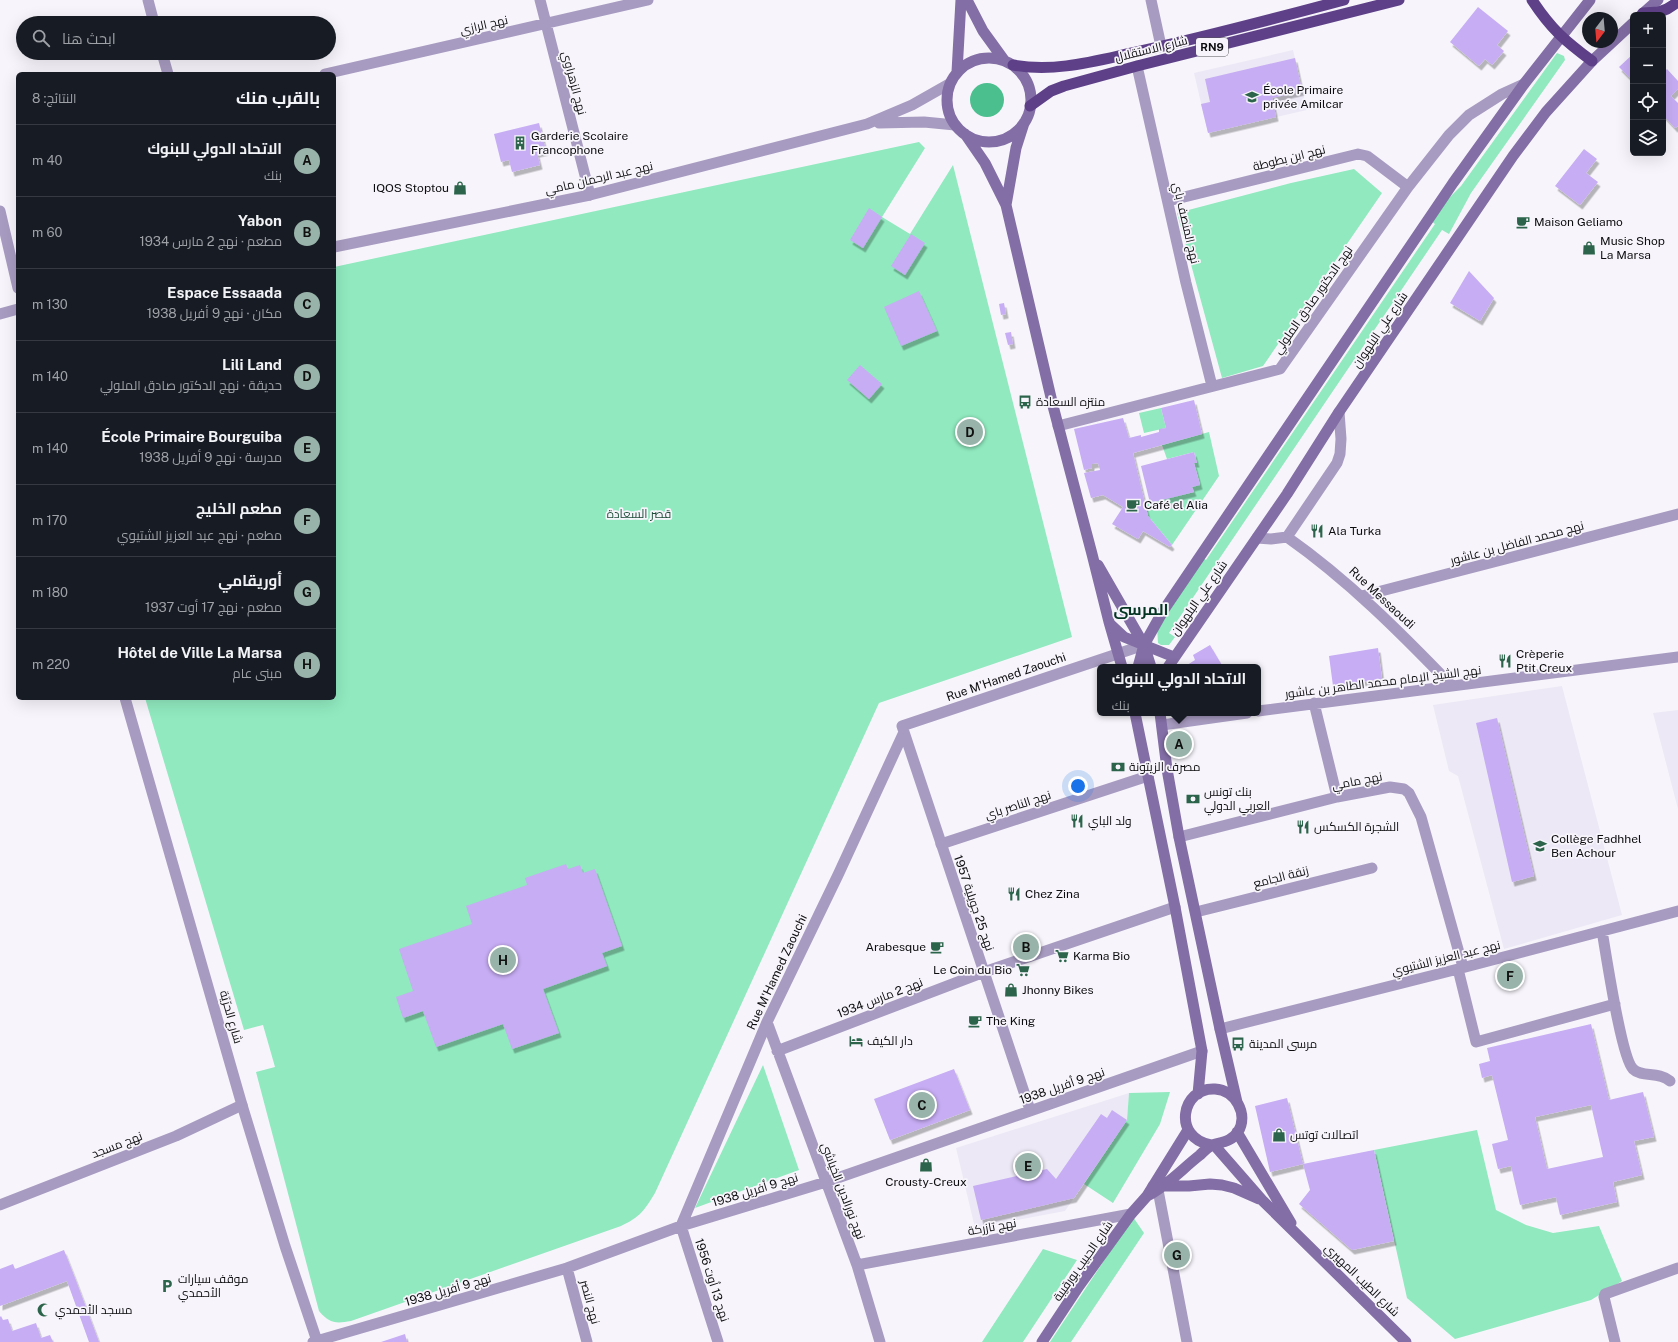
<!DOCTYPE html>
<html lang="ar">
<head>
<meta charset="utf-8">
<style>
	:root { --surface:#171b24; --page:#242831; --text:#f1f3f6; --muted:#9ea1a6; --line:#363941; --accent:#98b3a9 }
	body { margin:0; font-family:"Public Sans",Cairo,sans-serif; background:var(--page); color:var(--text); direction:rtl }
	.controls { position:absolute; right:12px; top:12px; display:grid; overflow:hidden; border-radius:6px; box-shadow:0 4px 16px #0002 }
	.controls button { width:36px; height:36px; display:grid; place-items:center; padding:0; border:0; border-bottom:1px solid var(--line); background:var(--surface); color:var(--text); font:20px sans-serif }
	.compass { position:absolute; left:1582px; top:12px; width:36px; height:36px; border-radius:50%; background:var(--surface); box-shadow:0 4px 16px #0002; rotate:196deg }
	.you { position:absolute; left:1078px; top:786px; width:14px; height:14px; margin:-10px; border:3px solid #fff; border-radius:50%; background:#1a73e8; box-shadow:0 0 0 6px #1a73e833 }
	.badge { display:grid; place-items:center; width:26px; height:26px; border-radius:50%; background:var(--accent); color:#111; font-size:13px; font-weight:700 }
	.pin { position:absolute; translate:-50% -50%; border:2px solid #fff; box-shadow:0 1px 4px #0006 }
	.popup { position:absolute; left:1097px; top:664px; width:164px; height:52px; box-sizing:border-box; display:grid; place-content:center; border-radius:6px; background:var(--surface); filter:drop-shadow(0 1px 3px #0005); font-size:13px; white-space:nowrap; color:var(--muted) }
	.popup b { font-size:15px; color:var(--text) }
	.popup::after { content:''; position:absolute; left:50%; top:100%; margin-left:-8px; border:8px solid transparent; border-top-color:var(--surface) }
	.list { margin:0; padding:0; list-style:none }
	h2 { display:flex; justify-content:space-between; align-items:center; height:52px; margin:0; padding:0 16px; font-size:17px }
	h2 small { font-size:13px; font-weight:400; color:var(--muted) }
	.list li { display:grid; grid-template-columns:26px 1fr auto; gap:12px; align-items:center; box-sizing:border-box; height:72px; padding:0 16px; border-top:1px solid var(--line) }
	.list b { display:block; font-size:15px; white-space:nowrap }
	.list p { margin:0; font-size:13px; white-space:nowrap; color:var(--muted) }
	.list em { font-size:13px; font-style:normal; color:var(--muted) }
	.icon { flex:none; width:22px; height:22px; fill:none; stroke:currentColor; stroke-width:2; stroke-linecap:round; stroke-linejoin:round }
	.map { position:relative; flex:none; width:1678px; height:1342px; overflow:hidden; direction:ltr }
	.search { position:absolute; background:var(--surface); box-shadow:0 4px 16px #0002; left:16px; top:16px; width:320px; height:44px; display:flex; align-items:center; gap:10px; box-sizing:border-box; padding:0 14px; border-radius:22px; color:var(--muted); font-size:15px }
	.panel { position:absolute; background:var(--surface); box-shadow:0 4px 16px #0002; left:16px; top:72px; width:320px; height:628px; border-radius:6px; direction:rtl }
	.map>svg:first-child { display:block }
	.built { fill:#ece8f5 }
	.green { fill:#90e9bf }
	.water { fill:#4cbf8f }
	.building { fill:#c7adf4; fill-rule:evenodd; filter:url(#shadow) }
	.lines { fill:none; stroke-linecap:round; stroke-linejoin:round }
	.pedestrian { stroke:#a89bc1; stroke-width:11 }
	.minor { stroke:#a89bc1; stroke-width:11 }
	.tertiary { stroke:#a89bc1; stroke-width:11 }
	.secondary { stroke:#836ea5; stroke-width:11 }
	.trunk { stroke:#5e4088; stroke-width:11 }
	.labels { text-anchor:middle; dominant-baseline:central; stroke-width:3.5; stroke-linejoin:round; paint-order:stroke }
	.shield { fill:#f7f5fb; stroke:#535255; stroke-width:1 }
	.shield-label { font-size:11px; font-weight:bold; fill:#0d0c0e }
	.street-label { font-size:12px; fill:#0d0c0e; stroke:#f7f5fb }
	.poi-label { font-size:12px; fill:#0d0c0e; stroke:#f7f5fb; text-anchor:start }
	.park-label { font-size:12px; fill:#1d4c38; stroke:#f7f5fb }
	.district-label { font-size:16px; font-weight:bold; fill:#043523; stroke:#f7f5fb }
</style>
</head>
<body>
<div class="map">
<svg width="1678" height="1342" viewBox="0 0 1678 1342">
	<defs>
		<filter id="shadow"><feDropShadow dx="2.5" dy="4.5" stdDeviation="0" flood-color="#0004"/></filter>
	</defs>
	<rect width="100%" height="100%" fill="#f7f5fb"/>
	<path class="built" d="M1293,50L1307,110L1208,133L1194,73Z
		M1562,686L1622,915L1504,949L1458,776L1449,771L1433,705Z
		M1678,710V809L1653,713Z
		M1129,1093L1127,1120L1065,1211L975,1228L956,1148Z"/>
	<path class="green" d="M1557,53L1564,56L1565,60L1471,193L1449,234L1442,230L1169,633L1175,637L1169,645H1161L1158,643L1157,627L1199,555L1206,560L1435,224L1428,219L1461,186Z
		M919,142L925,148L882,217L910,234L953,165L1072,637L879,703L655,1193C644,1211 640,1217 621,1226L351,1321C335,1324 329,1323 319,1311L256,1072L275,1067L263,1025L244,1030L145,698H334V267Z
		M1354,169L1382,193L1263,366L1222,378L1177,213L1291,183Z
		M1161,408L1166,428L1144,433L1139,413Z
		M1209,432L1219,476L1172,545L1148,516L1145,503L1194,492L1192,487L1200,484L1194,463H1197L1194,452L1167,459L1162,445Z
		M763,1065L799,1170L695,1208Z
		M1170,1092L1160,1124L1113,1203L1084,1184L1127,1120L1129,1093Z
		M1477,1130L1496,1210L1526,1225L1553,1233L1599,1226L1622,1281L1591,1300L1455,1339L1407,1298L1374,1150Z
		M1133,1217L1144,1233L1071,1342H1050Z
		M1043,1249L1077,1260L1023,1342H982Z"/>
	<path class="water" d="M970 100a17 17 0 1 1 34 0a17 17 0 1 1-34 0Z"/>
	<path class="building" d="M1478,7L1508,31L1497,45L1504,51L1492,65L1485,59L1479,66L1450,42Z
		M1633,54V81L1619,67Z
		M1295,58L1302,91L1272,98L1276,117L1208,133L1201,104L1210,102L1205,79Z
		M1667,69L1678,81V89L1671,96L1678,103V126L1675,128L1663,115V73Z
		M539,123L546,151L537,153L540,165L512,172L509,160L501,162L494,134Z
		M1584,149L1597,159L1586,173L1598,182L1580,205L1555,186Z
		M869,208L882,217L863,248L850,240Z
		M911,234L925,243L905,275L891,266Z
		M1469,271L1494,298L1480,321L1450,303Z
		M919,291L937,331L901,346L884,307Z
		M1004,303L1006,314L1001,315L999,304Z
		M1011,332L1013,344L1008,345L1005,333Z
		M860,365L882,384L869,399L847,380Z
		M1194,400L1202,434L1133,453L1148,516L1172,545L1170,547L1143,531L1138,539L1112,524L1123,507L1103,495L1091,498L1084,473L1100,470L1098,463L1092,464V468L1084,470L1074,429L1123,418L1129,438L1141,435V437L1159,432V429L1166,428L1161,408Z
		M1194,452L1197,463H1194L1200,485L1192,487L1194,492L1150,503L1141,466Z
		M1210,645L1223,667H1184L1195,660L1193,655Z
		M1378,648L1382,679L1333,686L1329,656Z
		M1497,718L1534,876L1512,882L1476,723Z
		M566,864L568,869L580,865L583,873L595,869L622,946L602,953L607,966L543,989L559,1033L512,1049L503,1024L436,1047L423,1011L403,1018L396,997L413,991L399,949L472,924L466,906L527,885L525,878Z
		M1591,1024L1609,1100L1643,1092L1654,1137L1634,1141L1642,1175L1613,1182L1617,1202L1560,1215L1556,1197L1520,1205L1511,1166L1498,1169L1492,1144L1508,1140L1492,1075L1482,1078L1479,1064L1490,1061L1487,1048ZM1591,1105L1603,1157L1547,1169L1535,1117Z
		M954,1069L970,1110L890,1140L874,1099Z
		M1287,1098L1303,1164L1270,1172L1255,1106Z
		M1112,1110L1127,1120L1074,1198L981,1220L973,1186L1047,1169L1056,1179L1101,1114L1107,1118Z
		M1374,1150L1394,1241L1352,1250L1299,1204L1310,1190L1303,1164Z
		M64,1250L75,1278L99,1342H89L67,1281L0,1306V1269L13,1264L15,1269Z
		M1,1316L3,1320L8,1319L12,1331L36,1323L41,1338L50,1335L53,1342H0V1317Z
		M405,1334L407,1342H381Z"/>
	<g class="lines">
		<path class="pedestrian" d="M941,844L1148,776"/>
		<path class="minor" d="M148,0L154,23
			M540,0L590,195
			M1151,0L1161,46
			M162,53L168,74
			M1137,66L1186,283L1212,386
			M325,74L648,0
			M1168,201L1358,154L1367,156L1408,187
			M0,211L18,288
			M0,314L18,309
			M1058,426L1280,369L1408,187L1449,135L1469,115L1502,94L1524,84
			M1287,537C1348,580 1400,632 1452,686
			M1257,538L1271,539L1287,537L1337,463L1340,454L1341,439L1339,412
			M1362,596L1678,514
			M1314,703L1337,797
			M1258,711L1678,657
			M1162,725L1247,713
			M1179,837L1337,797L1390,787L1404,789L1409,793L1421,817L1463,967
			M1196,912L1372,868
			M1602,931C1606,953 1621,1057 1633,1069C1642,1078 1658,1071 1670,1081
			M1458,969L1476,1042L1615,1004
			M767,1022L857,1265L880,1342
			M1220,1029L1458,969L1678,911
			M777,1051L984,972L1175,907
			M242,1105L285,1246L317,1341
			M1030,1110L902,726L1144,645
			M1153,1186L1158,1190L1187,1342
			M857,1265L1131,1214
			M567,1268L587,1342
			M313,1342L567,1268L681,1226L826,1182L1202,1051
			M718,1342L681,1226L767,1022L838,875L904,732
			M1615,1342L1604,1297L1605,1294L1678,1268"/>
		<path class="tertiary" d="M879,123L924,122L955,125
			M334,247L590,195L867,124L912,105L949,84
			M0,1205L176,1136L242,1105L125,698"/>
		<path class="secondary" d="M967,0L983,31L1004,60
			M1641,15L1658,0
			M947 100a42 42 0 1 1 84 0a42 42 0 1 1-84 0Z
			M957,72L961,0
			M965,134L985,163L1006,205L1053,406L1092,554L1109,622L1122,667
			M1006,205L1016,148L1024,123
			M1098,565L1144,645L1151,667
			M1110,624L1124,637L1174,657
			M1138,667L1144,645L1163,611L1453,183L1524,84L1590,0
			M1168,667L1287,494L1339,412L1513,156L1546,112L1592,61L1633,23
			M1135,713L1175,907L1202,1051L1198,1094
			M1160,713L1167,769L1179,837L1220,1029L1237,1102
			M1237,1132L1291,1223
			M1215,1146L1263,1201L1406,1342
			M1164,1186H1189L1210,1184L1222,1185L1234,1188L1259,1199
			M1147,1196C1167,1186 1182,1169 1200,1155C1203,1152 1208,1147 1212,1145C1221,1142 1231,1142 1238,1132C1249,1114 1235,1090 1215,1089C1181,1087 1172,1138 1211,1145
			M1042,1342L1079,1286L1131,1214L1147,1196L1188,1130"/>
		<path class="trunk" d="M1532,0C1551,29 1565,41 1592,61
			M1643,13L1659,12L1667,9L1678,2
			M1013,65C1057,73 1098,60 1141,51C1209,36 1277,18 1344,0
			M1030,106L1051,91L1064,86L1137,66L1399,0"/>
	</g>
	<defs>
		<g id="school-bare" transform="scale(1.08)"><path d="M0-5L7-2L0 1L-7-2ZM-4 1L0 2.5L4 1V4Q0 6-4 4Z" fill="#2c644b" stroke="#f7f5fb" stroke-width="2.5" paint-order="stroke"/></g>
		<g id="building-bare" transform="scale(1.08)"><path d="M-4-6H4V6H1V3H-1V6H-4ZM-2.5-4.3h1.7v1.8h-1.7ZM.8-4.3h1.7v1.8H.8ZM-2.5-1h1.7V.8h-1.7ZM.8-1h1.7V.8H.8Z" fill="#2c644b" stroke="#f7f5fb" stroke-width="2.5" paint-order="stroke"/></g>
		<g id="shop-bare" transform="scale(1.08)"><path d="M-5-2.5h2.3a2.7 3.5 0 0 1 5.4 0H5L5.5 6h-11ZM-1.5-2.5h3a1.5 2.3 0 0 0-3 0Z" fill="#2c644b" stroke="#f7f5fb" stroke-width="2.5" paint-order="stroke"/></g>
		<g id="cafe-bare" transform="scale(1.08)"><path d="M-5.5-4.5H6V0H3Q3 3.5 0 3.5H-2.5Q-5.5 3.5-5.5 0ZM3-3.2v2h1.7v-2ZM-6 4.5H4V6H-6Z" fill="#2c644b" stroke="#f7f5fb" stroke-width="2.5" paint-order="stroke"/></g>
		<g id="bus-bare" transform="scale(1.08)"><path d="M-5-6H5V4H4V6H2V4H-2V6H-4V4H-5ZM-3.5-4V0h7V-4ZM-3.5 1.2v1.5H-2V1.2ZM2 1.2v1.5H3.5V1.2Z" fill="#2c644b" stroke="#f7f5fb" stroke-width="2.5" paint-order="stroke"/></g>
		<g id="restaurant-bare" transform="scale(1.08)"><path d="M-5-6h1v4h1v-4h1v4h1v-4h1v5L-1.5 .5V6h-2V.5L-5-1ZM5-6V6H3V1.5H1.5Q1.5-4 5-6Z" fill="#2c644b" stroke="#f7f5fb" stroke-width="2.5" paint-order="stroke"/></g>
		<g id="bank-bare" transform="scale(1.08)"><path d="M-6-4H6V4H-6ZM0-2.3a2.3 2.3 0 1 0 0 4.6a2.3 2.3 0 1 0 0-4.6Z" fill="#2c644b" stroke="#f7f5fb" stroke-width="2.5" paint-order="stroke"/></g>
		<g id="supermarket-bare" transform="scale(1.08)"><path d="M-6-5.5h2.5l.6 2H6L4.5 2H-2.5L-4.4-4H-6ZM-1.5 3.2a1.3 1.3 0 1 0 .1 0ZM3 3.2a1.3 1.3 0 1 0 .1 0Z" fill="#2c644b" stroke="#f7f5fb" stroke-width="2.5" paint-order="stroke"/></g>
		<g id="hotel-bare" transform="scale(1.08)"><path d="M-6-4.5h1.5V1H6V5H4.5V3h-9V5H-6ZM-4 0a1.8 1.8 0 1 1 3.6 0ZM.5 0V-2.5h3Q6-2.5 6 0Z" fill="#2c644b" stroke="#f7f5fb" stroke-width="2.5" paint-order="stroke"/></g>
		<g id="parking-bare" transform="scale(1.08)"><path d="M-3.5-5.5H1a3.5 3.5 0 0 1 0 7H-1V5.5H-3.5ZM-1-3.4V-.6H.8a1.4 1.4 0 0 0 0-2.8Z" fill="#2c644b" stroke="#f7f5fb" stroke-width="2.5" paint-order="stroke"/></g>
		<g id="mosque-bare" transform="scale(1.08)"><path d="M3.5-4.9A6 6 0 1 0 3.5 4.9A5 5 0 1 1 3.5-4.9Z" fill="#2c644b" stroke="#f7f5fb" stroke-width="2.5" paint-order="stroke"/></g>
	</defs>
	<g fill-rule="evenodd">
		<use href="#school-bare" x="1252" y="97"/>
		<use href="#building-bare" x="520" y="143"/>
		<use href="#shop-bare" x="460" y="188"/>
		<use href="#cafe-bare" x="1523" y="222"/>
		<use href="#shop-bare" x="1589" y="248"/>
		<use href="#bus-bare" x="1025" y="402"/>
		<use href="#cafe-bare" x="1133" y="505"/>
		<use href="#restaurant-bare" x="1317" y="531"/>
		<use href="#restaurant-bare" x="1505" y="661"/>
		<use href="#bank-bare" x="1118" y="767"/>
		<use href="#bank-bare" x="1193" y="799"/>
		<use href="#restaurant-bare" x="1077" y="821"/>
		<use href="#restaurant-bare" x="1303" y="827"/>
		<use href="#school-bare" x="1540" y="846"/>
		<use href="#restaurant-bare" x="1014" y="894"/>
		<use href="#cafe-bare" x="937" y="947"/>
		<use href="#supermarket-bare" x="1062" y="956"/>
		<use href="#supermarket-bare" x="1023" y="970"/>
		<use href="#shop-bare" x="1011" y="990"/>
		<use href="#cafe-bare" x="975" y="1021"/>
		<use href="#hotel-bare" x="856" y="1041"/>
		<use href="#bus-bare" x="1238" y="1044"/>
		<use href="#shop-bare" x="1279" y="1135"/>
		<use href="#shop-bare" x="926" y="1165"/>
		<use href="#parking-bare" x="167" y="1286"/>
		<use href="#mosque-bare" x="44" y="1310"/>
	</g>
	<g class="labels">
		<rect class="shield" x="1196" y="38" width="32" height="18" rx="3"/>
		<g class="shield-label">
			<text x="1212" y="47">RN9</text>
		</g>
		<g class="street-label">
			<text transform="translate(484 25) rotate(-13)">نهج الرازي</text>
			<text transform="translate(1151 49) rotate(-14)">شارع الاستقلال</text>
			<text transform="translate(574 83) rotate(75)">نهج الزهراوي</text>
			<text transform="translate(1289 158) rotate(-14)">نهج ابن بطوطة</text>
			<text transform="translate(599 178) rotate(-13)">نهج عبد الرحمان مامي</text>
			<text transform="translate(1186 223) rotate(77)">نهج المنصف باي</text>
			<text transform="translate(1313 300) rotate(-55)">نهج الدكتور صادق الملولي</text>
			<text transform="translate(1380 330) rotate(-56)">شارع علي البلهوان</text>
			<text transform="translate(1517 543) rotate(-15)">نهج محمد الفاضل بن عاشور</text>
			<text transform="translate(1199 598) rotate(-55)">شارع علي البلهوان</text>
			<text transform="translate(1382 598) rotate(43)">Rue Messaoudi</text>
			<text transform="translate(1006 677) rotate(-19)">Rue M'Hamed Zaouchi</text>
			<text transform="translate(1383 682) rotate(-7)">نهج الشيخ الإمام محمد الطاهر بن عاشور</text>
			<text transform="translate(1357 781) rotate(-11)">نهج مامي</text>
			<text transform="translate(1018 805) rotate(-18)">نهج الناصر باي</text>
			<text transform="translate(1281 877) rotate(-14)">زنقة الجامع</text>
			<text transform="translate(974 903) rotate(71)">نهج 25 جويلية 1957</text>
			<text transform="translate(1446 958) rotate(-14)">نهج عبد العزيز الشتيوي</text>
			<text transform="translate(777 972) rotate(-65)">Rue M'Hamed Zaouchi</text>
			<text transform="translate(880 998) rotate(-21)">نهج 2 مارس 1934</text>
			<text transform="translate(231 1017) rotate(74)">شارع الحرّيّة</text>
			<text transform="translate(1062 1086) rotate(-19)">نهج 9 أفريل 1938</text>
			<text transform="translate(117 1145) rotate(-21)">نهج مسجد</text>
			<text transform="translate(755 1190) rotate(-17)">نهج 9 أفريل 1938</text>
			<text transform="translate(843 1191) rotate(69)">نهج نورالدين الخياشي</text>
			<text transform="translate(992 1227) rotate(-10)">نهج تازركة</text>
			<text transform="translate(1083 1261) rotate(-55)">شارع الحبيب بورقيبة</text>
			<text transform="translate(712 1280) rotate(72)">نهج 13 أوت 1956</text>
			<text transform="translate(1362 1280) rotate(44)">شارع الطيب المهيري</text>
			<text transform="translate(448 1290) rotate(-16)">نهج 9 أفريل 1938</text>
			<text transform="translate(590 1302) rotate(75)">نهج النصر</text>
		</g>
		<g class="poi-label">
			<text x="1263" y="90">École Primaire<tspan x="1263" dy="14">privée Amilcar</tspan></text>
			<text x="531" y="136">Garderie Scolaire<tspan x="531" dy="14">Francophone</tspan></text>
			<text x="449" y="188" text-anchor="end">IQOS Stoptou</text>
			<text x="1534" y="222">Maison Geliamo</text>
			<text x="1600" y="241">Music Shop<tspan x="1600" dy="14">La Marsa</tspan></text>
			<text x="1036" y="402">منتزه السعادة</text>
			<text x="1144" y="505">Café el Alia</text>
			<text x="1328" y="531">Ala Turka</text>
			<text x="1516" y="654">Crèperie<tspan x="1516" dy="14">Ptit Creux</tspan></text>
			<text x="1129" y="767">مصرف الزيتونة</text>
			<text x="1204" y="792">بنك تونس<tspan x="1204" dy="14">العربي الدولي</tspan></text>
			<text x="1088" y="821">ولد الباي</text>
			<text x="1314" y="827">الشجرة الكسكس</text>
			<text x="1551" y="839">Collège Fadhhel<tspan x="1551" dy="14">Ben Achour</tspan></text>
			<text x="1025" y="894">Chez Zina</text>
			<text x="926" y="947" text-anchor="end">Arabesque</text>
			<text x="1073" y="956">Karma Bio</text>
			<text x="1012" y="970" text-anchor="end">Le Coin du Bio</text>
			<text x="1022" y="990">Jhonny Bikes</text>
			<text x="986" y="1021">The King</text>
			<text x="867" y="1041">دار الكيف</text>
			<text x="1249" y="1044">مرسى المدينة</text>
			<text x="1290" y="1135">اتصالات توتس</text>
			<text x="926" y="1182" text-anchor="middle">Crousty-Creux</text>
			<text x="178" y="1279">موقف سيارات<tspan x="178" dy="14">الأحمدي</tspan></text>
			<text x="55" y="1310">مسجد الأحمدي</text>
		</g>
		<g class="park-label">
			<text x="639" y="514">قصر السعادة</text>
		</g>
		<g class="district-label">
			<text x="1141" y="609">المرسى</text>
		</g>
	</g>
</svg>
<div class="controls">
<button>+</button>
<button>−</button>
<button><svg class="icon" aria-label="locate" viewBox="0 0 24 24"><circle cx="12" cy="12" r="6"/><path d="M12 2v4M12 18v4M2 12h4M18 12h4"/></svg></button>
<button><svg class="icon" aria-label="layers" viewBox="0 0 24 24"><path d="M12 4l9 5-9 5-9-5zM3 14l9 5 9-5"/></svg></button>
</div>
<svg class="compass" viewBox="-18 -18 36 36"><path d="M0-13l5 13h-10z" fill="#e53935"/><path d="M0 13l5-13h-10z" fill="#9ea1a6"/></svg>
<div class="you"></div>
<div class="pin badge" style="left:1179px;top:744px">A</div>
<div class="popup"><b>الاتحاد الدولي للبنوك</b>بنك</div>
<div class="pin badge" style="left:1026px;top:947px">B</div>
<div class="pin badge" style="left:922px;top:1105px">C</div>
<div class="pin badge" style="left:970px;top:432px">D</div>
<div class="pin badge" style="left:1028px;top:1166px">E</div>
<div class="pin badge" style="left:1510px;top:976px">F</div>
<div class="pin badge" style="left:1177px;top:1255px">G</div>
<div class="pin badge" style="left:503px;top:960px">H</div>
<div class="search"><svg class="icon" aria-label="search" viewBox="0 0 24 24"><circle cx="10" cy="10" r="6"/><path d="M15 15l6 6"/></svg>ابحث هنا</div>
<section class="panel">
<h2>بالقرب منك<small>النتائج: 8</small></h2>
<ul class="list">
<li><span class="badge">A</span><div><b>الاتحاد الدولي للبنوك</b><p>بنك</p></div><em>40 m</em></li>
<li><span class="badge">B</span><div><b>Yabon</b><p>مطعم · نهج 2 مارس 1934</p></div><em>60 m</em></li>
<li><span class="badge">C</span><div><b>Espace Essaada</b><p>مكان · نهج 9 أفريل 1938</p></div><em>130 m</em></li>
<li><span class="badge">D</span><div><b>Lili Land</b><p>حديقة · نهج الدكتور صادق الملولي</p></div><em>140 m</em></li>
<li><span class="badge">E</span><div><b>École Primaire Bourguiba</b><p>مدرسة · نهج 9 أفريل 1938</p></div><em>140 m</em></li>
<li><span class="badge">F</span><div><b>مطعم الخليج</b><p>مطعم · نهج عبد العزيز الشتيوي</p></div><em>170 m</em></li>
<li><span class="badge">G</span><div><b>أوريقامي</b><p>مطعم · نهج 17 أوت 1937</p></div><em>180 m</em></li>
<li><span class="badge">H</span><div><b>Hôtel de Ville La Marsa</b><p>مبنى عام</p></div><em>220 m</em></li>
</ul>
</section>
</div>
</body>
</html>
